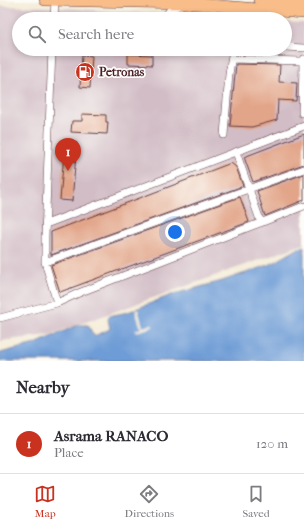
<!DOCTYPE html>
<html lang="en">
<head>
<meta charset="utf-8">
<style>
	:root { --surface:#fff; --page:#f2f2f3; --text:#2b2b33; --muted:#7c7c81; --line:#e1e1e2; --accent:#c8321e }
	body { margin:0; font-family:"IM FELL French Canon",serif; background:var(--page); color:var(--text) }
	.you { position:absolute; left:175px; top:232px; width:14px; height:14px; margin:-10px; border:3px solid #fff; border-radius:50%; background:#1a73e8; box-shadow:0 0 0 6px #1a73e833 }
	.badge { display:grid; place-items:center; width:26px; height:26px; border-radius:50%; background:var(--accent); color:#fff; font-size:13px; font-weight:700 }
	.pin { position:absolute; translate:-50% -33px; filter:drop-shadow(0 1px 2px #0008) }
	.pin::after { content:''; position:absolute; top:21px; width:14px; height:12px; background:inherit; clip-path:polygon(0 0,100% 0,50% 100%) }
	.list { margin:0; padding:0; list-style:none }
	h2 { display:flex; justify-content:space-between; align-items:center; height:52px; margin:0; padding:0 16px; font-size:17px }
	h2 small { font-size:13px; font-weight:400; color:var(--muted) }
	.list li { display:grid; grid-template-columns:26px 1fr auto; gap:12px; align-items:center; box-sizing:border-box; height:60px; padding:0 16px; border-top:1px solid var(--line) }
	.list b { display:block; font-size:15px; white-space:nowrap }
	.list p { margin:0; font-size:13px; white-space:nowrap; color:var(--muted) }
	.list em { font-size:13px; font-style:normal; color:var(--muted) }
	.icon { flex:none; width:22px; height:22px; fill:none; stroke:currentColor; stroke-width:2; stroke-linecap:round; stroke-linejoin:round }
	.map { position:relative; flex:none; width:304px; height:361px; overflow:hidden }
	.search { position:absolute; background:var(--surface); box-shadow:0 2px 6px #0003; left:12px; right:12px; top:12px; height:44px; display:flex; align-items:center; gap:10px; box-sizing:border-box; padding:0 14px; border-radius:22px; color:var(--muted); font-size:15px }
	.sheet { height:112px; background:var(--surface) }
	nav { display:flex; justify-content:space-around; align-items:center; box-sizing:border-box; height:56px; border-top:1px solid var(--line); background:var(--surface); font-size:11px; color:var(--muted) }
	nav a { display:grid; justify-items:center; gap:2px }
	nav .on { color:var(--accent) }
	.map>svg:first-child { display:block }
	.industrial { fill:#d2bdc6 }
	.water { fill:#6e9cd6; stroke:#5c5e80 }
	.pier { fill:#f4ebd6 }
	.building { fill:#e2a589 }
	.lines { fill:none; stroke-linecap:round; stroke-linejoin:round }
	.minor-casing { stroke:#643e45; stroke-width:8 }
	.highway-casing { stroke:#643e45; stroke-width:12 }
	.minor { stroke:#fff; stroke-width:7 }
	.highway { stroke:#f8bd89; stroke-width:11 }
	.labels { text-anchor:middle; dominant-baseline:central; stroke-width:3.5; stroke-linejoin:round; paint-order:stroke }
	.poi-label { font-size:12px; font-weight:bold; fill:#4a1f2b; stroke:#fdfcf7; text-anchor:start }
</style>
</head>
<body>
<div class="map">
<svg width="304" height="361" viewBox="0 0 304 361">
	<rect width="100%" height="100%" fill="#fdfcf7"/>
	<filter id="ink" filterUnits="userSpaceOnUse"><feTurbulence type="fractalNoise" baseFrequency=".025" numOctaves="2"/><feDisplacementMap in="SourceGraphic" scale="8" xChannelSelector="R" yChannelSelector="G"/><feConvolveMatrix kernelMatrix="1 2 1 2 8 2 1 2 1" color-interpolation-filters="sRGB"/></filter>
	<filter id="wash" filterUnits="userSpaceOnUse"><feTurbulence type="fractalNoise" baseFrequency=".012" numOctaves="4" result="noise"/><feDisplacementMap in="SourceGraphic" scale="16" xChannelSelector="R" yChannelSelector="G"/><feGaussianBlur stdDeviation="0.9" result="paint"/><feColorMatrix in="noise" values="0 0 0 0 0 0 0 0 0 0 0 0 0 0 0 0 0 1.4 0 .05"/><feComposite in="paint" operator="in"/></filter>
	<g filter="url(#wash)">
		<rect width="100%" height="100%" fill="#f4ebd6"/>
		<path class="industrial" d="M0,6L45,7L240,19H19V49H285V22L304,23V244L49,335L0,341Z"/>
		<path class="water" d="M304,247V361H0V353L35,344L78,325H88L94,336L110,329L108,319L109,316L113,315L128,312L174,294L222,281L263,267L275,262L299,248Z"/>
		<path class="pier" d="M138,309L143,327L152,324L153,327L136,332V330L141,328L135,310Z"/>
		<g id="blocks">
			<path class="building" d="M128,54L152,55V65L128,64Z
				M82,55L92,56L90,88L80,87Z
				M236,64L280,65L279,82L297,83L296,101L278,100L277,120L252,127L230,126Z
				M82,114L106,115V122H108L107,134L71,132L72,121H82Z
				M304,134V164L253,182L244,157Z
				M65,142L77,143L72,201L60,200Z
				M231,163L236,167L243,186L51,255V232Z
				M304,174V200L265,216L257,191Z
				M240,197L249,222L60,292L51,265Z"/>
		</g>
	</g>
	<g filter="url(#ink)">
		<use href="#blocks" fill-opacity="0" stroke="#643e45" stroke-width="1"/>
		<g class="lines">
			<g class="minor-casing">
				<path id="minor" d="M54,19L55,0
					M163,19L170,10L183,4
					M285,47L304,48
					M52,49L45,236V262L57,303
					M232,59L300,61H303L304,59
					M302,113L303,61
					M224,135L229,74L233,49
					M236,152L261,223
					M46,224L304,126
					M45,262L304,169
					M0,318L57,303L81,292L304,206"/>
			</g>
			<g class="highway-casing">
				<path id="highway" d="M45,0L185,3L304,13
					M259,0L304,3"/>
			</g>
			<use href="#minor" class="minor"/>
			<use href="#highway" class="highway"/>
		</g>
	</g>
	<defs>
		<g id="fuel-disc" transform="scale(1)"><circle r="9.5" fill="#c8321e" stroke="#fdfcf7"/><path d="M-5.5-6h7V0h2V4h1.3V-2.5L3-4.5l.8-.8L6-3V5H2.5V1h-1V6h-7ZM-4.2-4.7v3.2H.2V-4.7Z" fill="#fff"/></g>
	</defs>
	<g fill-rule="evenodd">
		<use href="#fuel-disc" x="85" y="72"/>
	</g>
	<g class="labels">
		<g class="poi-label">
			<text x="99" y="72">Petronas</text>
		</g>
	</g>
</svg>
<div class="you"></div>
<div class="pin badge" style="left:68px;top:171px">1</div>
<div class="search"><svg class="icon" aria-label="search" viewBox="0 0 24 24"><circle cx="10" cy="10" r="6"/><path d="M15 15l6 6"/></svg>Search here</div>
</div>
<section class="sheet">
<h2>Nearby<small></small></h2>
<ul class="list">
<li><span class="badge">1</span><div><b>Asrama RANACO</b><p>Place</p></div><em>120 m</em></li>
</ul>
</section>
<nav>
<a class="on"><svg class="icon" aria-label="map" viewBox="0 0 24 24"><path d="M3 6l6-2 6 2 6-2v14l-6 2-6-2-6 2zM9 4v14M15 6v14"/></svg>Map</a>
<a><svg class="icon" aria-label="directions" viewBox="0 0 24 24"><path d="M12 3l9 9-9 9-9-9zM9 14v-3h6M13 9l2 2-2 2"/></svg>Directions</a>
<a><svg class="icon" aria-label="saved" viewBox="0 0 24 24"><path d="M7 4h10v16l-5-4-5 4z"/></svg>Saved</a>
</nav>
</body>
</html>
